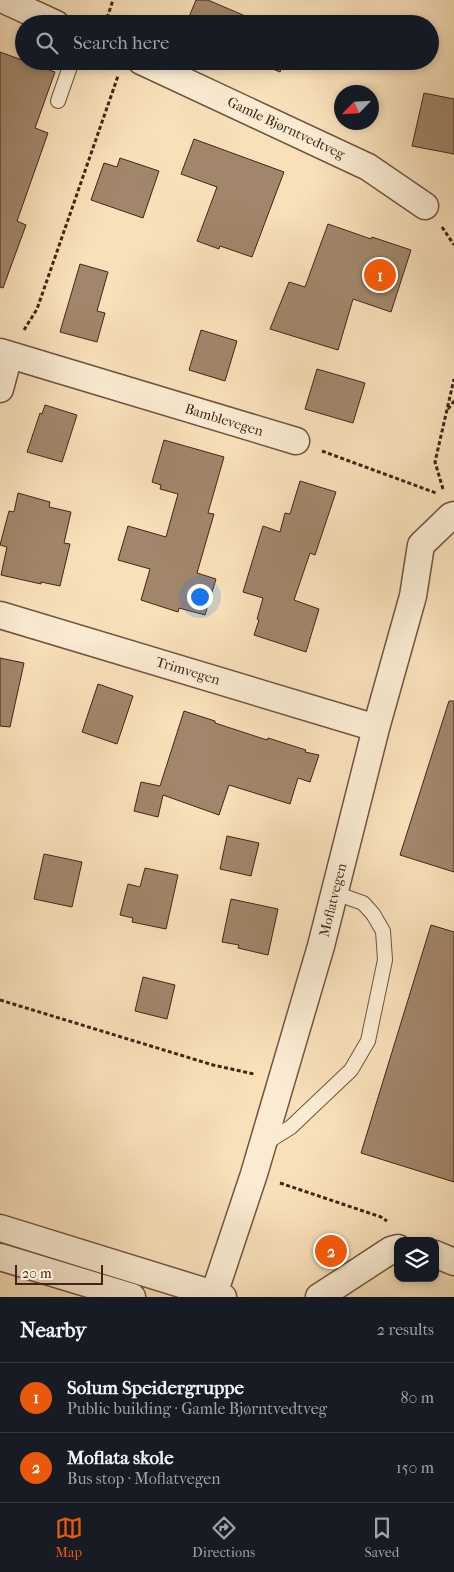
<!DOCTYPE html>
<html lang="en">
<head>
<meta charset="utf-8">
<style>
	:root { --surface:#171b24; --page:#242831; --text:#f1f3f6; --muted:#9ea1a6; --line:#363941; --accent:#ea580c }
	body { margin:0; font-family:"IM FELL French Canon",serif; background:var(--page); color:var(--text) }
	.controls { position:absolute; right:15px; bottom:15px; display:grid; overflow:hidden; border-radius:10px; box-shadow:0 2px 8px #0003 }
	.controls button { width:45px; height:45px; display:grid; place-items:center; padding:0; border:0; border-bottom:1px solid var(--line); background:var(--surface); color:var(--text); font:25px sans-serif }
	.compass { position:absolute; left:334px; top:85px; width:45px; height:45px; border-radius:50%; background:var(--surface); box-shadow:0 2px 8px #0003; rotate:245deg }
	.scale { position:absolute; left:15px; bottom:12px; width:88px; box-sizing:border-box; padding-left:5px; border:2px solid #442417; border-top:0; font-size:14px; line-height:18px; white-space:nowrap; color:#442417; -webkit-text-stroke:4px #faebd2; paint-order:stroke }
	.you { position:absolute; left:199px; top:596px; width:18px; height:18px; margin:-12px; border:4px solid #fff; border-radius:50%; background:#1a73e8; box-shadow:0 0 0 8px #1a73e833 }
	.badge { display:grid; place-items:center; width:32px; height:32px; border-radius:50%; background:var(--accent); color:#fff; font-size:16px; font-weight:700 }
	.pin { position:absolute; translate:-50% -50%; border:2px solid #fff; box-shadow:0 1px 5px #0006 }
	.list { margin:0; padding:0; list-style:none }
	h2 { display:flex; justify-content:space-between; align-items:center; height:65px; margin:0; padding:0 20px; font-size:21px }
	h2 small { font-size:16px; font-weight:400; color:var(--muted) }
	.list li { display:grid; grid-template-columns:32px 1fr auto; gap:15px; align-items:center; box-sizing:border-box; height:70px; padding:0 20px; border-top:1px solid var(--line) }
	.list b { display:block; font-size:19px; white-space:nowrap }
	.list p { margin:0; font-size:16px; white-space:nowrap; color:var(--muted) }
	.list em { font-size:16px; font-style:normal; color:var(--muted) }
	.icon { flex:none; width:28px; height:28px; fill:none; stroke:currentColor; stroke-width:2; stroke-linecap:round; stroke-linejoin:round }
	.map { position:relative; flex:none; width:454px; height:1297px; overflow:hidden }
	.search { position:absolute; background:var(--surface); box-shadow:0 2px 8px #0003; left:15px; right:15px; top:15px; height:55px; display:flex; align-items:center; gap:12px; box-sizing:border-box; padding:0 18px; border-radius:28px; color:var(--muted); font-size:19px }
	.sheet { height:205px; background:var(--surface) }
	nav { display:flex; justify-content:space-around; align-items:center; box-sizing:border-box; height:70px; border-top:1px solid var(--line); background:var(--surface); font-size:14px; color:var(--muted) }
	nav a { display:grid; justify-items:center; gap:2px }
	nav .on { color:var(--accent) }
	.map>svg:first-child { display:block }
	.building { fill:#a2866b; stroke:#442417 }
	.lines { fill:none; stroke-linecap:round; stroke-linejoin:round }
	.service-casing { stroke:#715340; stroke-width:16 }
	.minor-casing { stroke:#715340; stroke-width:29 }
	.path { stroke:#442417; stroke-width:3; stroke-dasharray:4 2.5; stroke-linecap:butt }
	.service { stroke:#faebd2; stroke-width:14 }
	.minor { stroke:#faebd2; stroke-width:26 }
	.labels { text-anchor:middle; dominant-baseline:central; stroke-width:4; stroke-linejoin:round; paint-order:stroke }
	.street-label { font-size:14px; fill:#442417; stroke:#faebd2 }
</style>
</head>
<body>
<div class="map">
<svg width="454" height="1297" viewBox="0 0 454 1297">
	<rect width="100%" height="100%" fill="#f8e0b9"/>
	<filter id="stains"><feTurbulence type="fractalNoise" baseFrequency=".004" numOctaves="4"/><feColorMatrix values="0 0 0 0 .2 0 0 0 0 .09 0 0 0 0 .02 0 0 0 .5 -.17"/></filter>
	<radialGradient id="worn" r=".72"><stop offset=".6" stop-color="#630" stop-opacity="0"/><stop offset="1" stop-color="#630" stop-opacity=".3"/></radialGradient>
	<path class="building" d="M196,0H208L264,24H186Z
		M0,52L55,72L35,128L48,133L17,221L26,225L3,288L0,287Z
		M254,61H284L280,72Z
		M424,93L454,99V154L412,146Z
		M194,139L284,172L252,257L220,246L219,249L197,241L217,187L181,174Z
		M120,158L159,171L143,218L91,200L104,163L117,167Z
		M328,224L371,239L372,237L411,250L391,312L353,299L338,350L270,329L289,282L305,287Z
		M80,264L108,272L97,311L105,313L97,342L60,332Z
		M201,330L237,341L225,381L189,370Z
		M317,369L365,383L353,423L305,409Z
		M45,405L77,415L62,462L27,452L40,413L42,414Z
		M164,440L224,457L208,513L214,514L197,573L216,579L205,615L179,608L178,612L141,600L150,569L118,560L128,526L166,537L178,494L160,489L161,485L152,482Z
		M300,481L336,492L315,555L310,553L294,600L319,609L306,652L254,635L259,620L257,619L263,598L243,592L263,526L280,532L285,513L290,514Z
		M18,493L50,502L49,507L71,512L64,543L70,544L60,586L41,582V584L1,575L7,547L0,545L9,511L14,512Z
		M0,658L24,663L10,727L0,726Z
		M98,684L133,696L117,744L82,732Z
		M449,701H454V872L400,855Z
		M184,711L215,721V723L267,740L268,738L306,750L305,752L319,755L310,782L298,778L290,804L229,785L219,815L163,795L158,817L134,811L141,782L160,786Z
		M227,836L259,843L251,876L220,869Z
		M44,854L82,862L72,907L34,899Z
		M145,868L178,875L166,929L132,922L133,918L120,915L128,884L140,887Z
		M231,899L278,909L268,955L238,948L239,945L222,942Z
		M431,925L454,932V1182L361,1153Z
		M143,977L175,985L167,1019L135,1011Z"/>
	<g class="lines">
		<g class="service-casing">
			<path id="service" d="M58,101L72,61
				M264,1144L291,1127L351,1070L368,1041L385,960L383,931L373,914L363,903L335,893"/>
		</g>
		<g class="minor-casing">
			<path id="minor" d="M4,0L56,24
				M141,61L368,167L425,206
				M0,352L296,441
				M0,389L9,355
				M0,615L376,728
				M0,1228L223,1297
				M435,1254L454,1262
				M0,1257L132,1297
				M213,1297L254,1174L321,946L376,728L413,596L421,545L451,516L454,515
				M319,1297L391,1250L398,1248"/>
		</g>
		<path class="path" d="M105,24L113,0
			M442,227L454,245
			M24,330L37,309L118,76
			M448,409L454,401
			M322,451L436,493
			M443,489L435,462L454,379
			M0,1000L213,1065L254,1074
			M280,1183L381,1217L387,1221"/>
		<use href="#service" class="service"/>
		<use href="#minor" class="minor"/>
	</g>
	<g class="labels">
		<g class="street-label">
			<text transform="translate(286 128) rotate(25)">Gamle Bjørntvedtveg</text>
			<text transform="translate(224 420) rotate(17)">Bamblevegen</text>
			<text transform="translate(188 671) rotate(17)">Trimvegen</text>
			<text transform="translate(333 900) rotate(-76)">Moflatvegen</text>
		</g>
	</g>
	<rect width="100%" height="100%" filter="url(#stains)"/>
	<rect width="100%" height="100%" fill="url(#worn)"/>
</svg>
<div class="controls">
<button><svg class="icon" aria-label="layers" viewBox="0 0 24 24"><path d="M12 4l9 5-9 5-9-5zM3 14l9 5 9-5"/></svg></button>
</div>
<svg class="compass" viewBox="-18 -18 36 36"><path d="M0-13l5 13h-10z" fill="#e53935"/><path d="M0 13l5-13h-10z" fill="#9ea1a6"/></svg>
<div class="scale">20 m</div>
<div class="you"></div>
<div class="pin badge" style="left:380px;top:275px">1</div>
<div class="pin badge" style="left:331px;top:1251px">2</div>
<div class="search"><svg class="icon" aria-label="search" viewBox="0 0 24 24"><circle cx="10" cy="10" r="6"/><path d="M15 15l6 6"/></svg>Search here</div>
</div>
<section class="sheet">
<h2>Nearby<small>2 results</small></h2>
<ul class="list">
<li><span class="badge">1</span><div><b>Solum Speidergruppe</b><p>Public building · Gamle Bjørntvedtveg</p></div><em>80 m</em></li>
<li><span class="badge">2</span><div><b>Moflata skole</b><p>Bus stop · Moflatvegen</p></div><em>150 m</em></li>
</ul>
</section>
<nav>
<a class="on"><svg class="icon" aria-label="map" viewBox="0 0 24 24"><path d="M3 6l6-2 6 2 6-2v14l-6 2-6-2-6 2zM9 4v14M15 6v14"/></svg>Map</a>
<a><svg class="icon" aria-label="directions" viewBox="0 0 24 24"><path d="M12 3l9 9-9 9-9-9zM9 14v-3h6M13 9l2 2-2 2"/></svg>Directions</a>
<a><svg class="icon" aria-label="saved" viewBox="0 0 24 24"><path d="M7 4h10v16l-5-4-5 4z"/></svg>Saved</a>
</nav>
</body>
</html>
